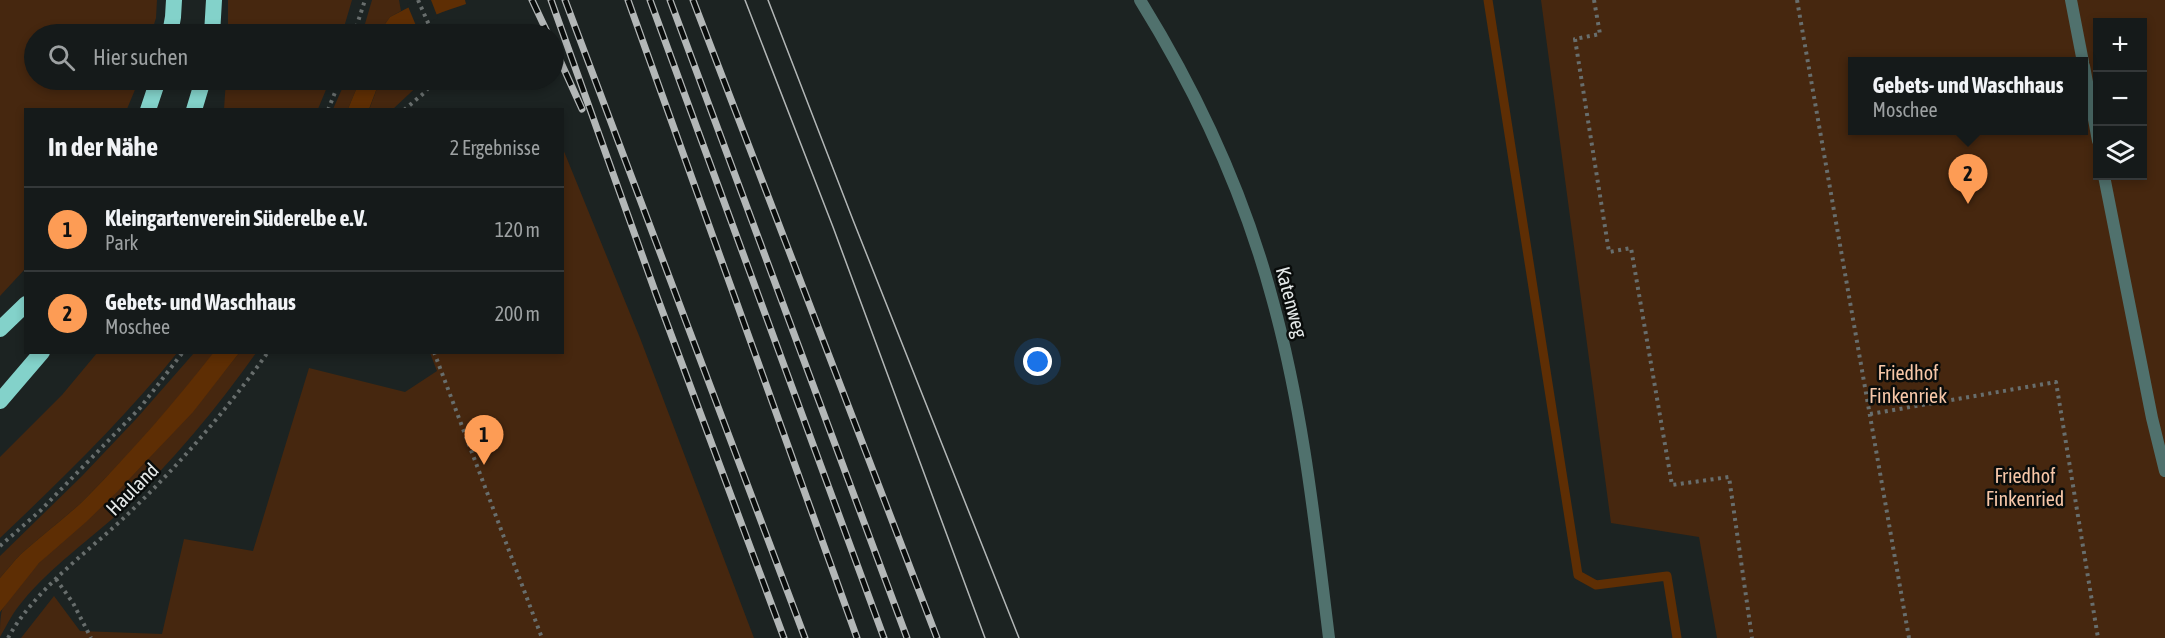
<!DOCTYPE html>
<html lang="de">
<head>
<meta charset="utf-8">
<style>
	:root { --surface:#151a1a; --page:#1e2323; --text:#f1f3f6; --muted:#9da1a2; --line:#343839; --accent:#fd9c55 }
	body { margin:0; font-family:"Asap Condensed",sans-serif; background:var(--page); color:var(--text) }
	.controls { position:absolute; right:18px; top:18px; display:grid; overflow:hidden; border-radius:0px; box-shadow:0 3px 9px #0003 }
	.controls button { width:54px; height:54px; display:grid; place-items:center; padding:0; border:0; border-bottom:2px solid var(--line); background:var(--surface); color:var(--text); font:30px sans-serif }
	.you { position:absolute; left:1038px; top:362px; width:21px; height:21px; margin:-15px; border:4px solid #fff; border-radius:50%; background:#1a73e8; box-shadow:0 0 0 9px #1a73e833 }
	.badge { display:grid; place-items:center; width:39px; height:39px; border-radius:50%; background:var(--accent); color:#111; font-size:20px; font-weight:700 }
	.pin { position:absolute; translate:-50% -50px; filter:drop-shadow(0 2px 3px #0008) }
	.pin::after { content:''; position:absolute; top:32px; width:21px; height:18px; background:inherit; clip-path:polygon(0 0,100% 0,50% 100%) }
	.popup { position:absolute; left:1848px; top:57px; width:240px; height:78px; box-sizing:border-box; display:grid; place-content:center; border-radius:0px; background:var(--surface); filter:drop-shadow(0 2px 4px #0005); font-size:20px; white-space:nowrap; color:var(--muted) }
	.popup b { font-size:22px; color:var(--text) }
	.popup::after { content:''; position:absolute; left:50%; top:100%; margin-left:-12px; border:12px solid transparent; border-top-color:var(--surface) }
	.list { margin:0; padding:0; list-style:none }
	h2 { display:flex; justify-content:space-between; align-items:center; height:78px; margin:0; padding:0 24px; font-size:26px }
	h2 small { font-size:20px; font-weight:400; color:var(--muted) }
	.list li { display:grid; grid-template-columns:39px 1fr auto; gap:18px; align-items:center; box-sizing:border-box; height:84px; padding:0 24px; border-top:2px solid var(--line) }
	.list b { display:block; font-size:22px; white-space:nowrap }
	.list p { margin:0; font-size:20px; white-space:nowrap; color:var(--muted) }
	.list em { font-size:20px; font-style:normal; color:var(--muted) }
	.icon { flex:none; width:33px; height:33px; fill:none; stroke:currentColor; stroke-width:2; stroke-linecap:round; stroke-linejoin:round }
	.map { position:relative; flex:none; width:2165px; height:638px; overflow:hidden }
	.search { position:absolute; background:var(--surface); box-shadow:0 3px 9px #0003; left:24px; top:24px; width:540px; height:66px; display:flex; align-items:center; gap:15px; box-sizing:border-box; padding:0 21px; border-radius:33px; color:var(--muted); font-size:22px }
	.panel { position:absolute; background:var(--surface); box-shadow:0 3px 9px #0003; left:24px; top:108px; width:540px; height:246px; border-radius:0px }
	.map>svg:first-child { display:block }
	.green { fill:#46270f; fill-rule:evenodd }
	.water { fill:#5e2e04 }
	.pier { fill:#1c2322 }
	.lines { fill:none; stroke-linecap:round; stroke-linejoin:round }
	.stream { stroke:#5e2e04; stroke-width:9 }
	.path { stroke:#686e6d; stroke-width:4; stroke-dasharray:3 4.5; stroke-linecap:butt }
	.service { stroke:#50716d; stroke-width:12 }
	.minor { stroke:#50716d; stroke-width:12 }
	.trunk { stroke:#83d2ca; stroke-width:16 }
	.tram { stroke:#b3b7b7; stroke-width:1.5 }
	.rail-casing { stroke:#b3b7b7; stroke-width:7 }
	.rail { stroke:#090c0b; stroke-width:4.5; stroke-dasharray:14; stroke-linecap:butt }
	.labels { text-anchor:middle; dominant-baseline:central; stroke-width:5; stroke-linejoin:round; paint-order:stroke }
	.street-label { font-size:20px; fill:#e4e8e8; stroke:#090c0b }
	.park-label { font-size:20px; fill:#f7c7a8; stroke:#090c0b }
</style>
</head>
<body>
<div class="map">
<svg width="2165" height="638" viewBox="0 0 2165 638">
	<rect width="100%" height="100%" fill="#1c2322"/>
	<path class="green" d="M0,0H157L156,18L151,34H34V80H139L127,109L26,110L25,269L0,296Z
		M228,0H352L342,34H228Z
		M372,0H399L401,11L390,17L378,34H362Z
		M1541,0H2165V638H1717L1699,537L1611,523ZM2098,22H2142V176H2098ZM1852,62H2084V130H1852Z
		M226,80H330L318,109H224Z
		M346,80H360L348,109H333Z
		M380,80H424L393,109L369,110Z
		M563,149L640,338L754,638H21L54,596L80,631L162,634L184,539L253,551L309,368L405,392L437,371L430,353L562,352Z
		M97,353H177C123,420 62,479 0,538V457L62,395Z
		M194,353H214C175,403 132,451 87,497C66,518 43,534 21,554C14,561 7,570 0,578V556L82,476L137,418Z
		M239,353H256C217,408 172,462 123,509C90,540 51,566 22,602C13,612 7,625 0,637C0,629 0,617 2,610C27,565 73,535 109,499C156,453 199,404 239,353Z"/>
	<path class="water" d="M423,0H465L466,4C445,11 420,19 403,34H378L390,17Z
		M360,80H380L369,109H348Z
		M214,352L239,353L193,412L117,492L86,522L39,563L0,612V578C7,570 14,561 21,554C43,534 66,518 87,497C132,451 174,403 214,352Z"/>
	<path class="pier" d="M416,0H431L438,18L417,28L407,4Z"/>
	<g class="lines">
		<path class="stream" d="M1488,0L1578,575L1596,585L1667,576L1677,638"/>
		<path class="path" d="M418,0L433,34
			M1594,0L1600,34L1575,39L1609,252L1631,248L1672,485L1729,477L1752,638
			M1797,0L1909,638
			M354,34L365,0
			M328,110L340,80
			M404,110L424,93L435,80
			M434,352L542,638
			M1870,414L2056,382L2098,638
			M0,546L40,511L140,408L183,352
			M56,579L73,603L91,638
			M8,638C35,589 88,552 128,514C179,465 227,410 268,352"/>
		<path class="service" d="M2071,0L2083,62
			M2084,66L2098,141
			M2104,176L2152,418L2165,471"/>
		<path class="minor" d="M1140,0C1197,92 1244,194 1272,298C1303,409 1315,524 1329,638"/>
		<path class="trunk" d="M170,34L173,17L174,0
			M212,34L214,0
			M148,110L158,80
			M194,110L203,80
			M0,329L26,304
			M0,401L42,352"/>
		<path class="tram" d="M745,0L833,227L985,638
			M768,0L853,220L1019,638"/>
		<g class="rail-casing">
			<path id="rail" d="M532,0L548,34
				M551,0L656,294L784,638
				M565,0L805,638
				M628,0L857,638
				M650,0L884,638
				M670,0L907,638
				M693,0L937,638
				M554,47L582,109"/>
		</g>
		<use href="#rail" class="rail"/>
	</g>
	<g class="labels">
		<g class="street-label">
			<text transform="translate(1292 302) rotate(75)">Katenweg</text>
			<text transform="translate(132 489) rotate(-45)">Hauland</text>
		</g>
		<g class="park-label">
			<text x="1908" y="372">Friedhof<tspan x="1908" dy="23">Finkenriek</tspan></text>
			<text x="2025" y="475">Friedhof<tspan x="2025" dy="23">Finkenried</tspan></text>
		</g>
	</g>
</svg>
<div class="controls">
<button>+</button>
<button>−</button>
<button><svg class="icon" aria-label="layers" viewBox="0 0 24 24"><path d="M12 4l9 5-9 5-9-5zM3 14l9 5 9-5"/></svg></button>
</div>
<div class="you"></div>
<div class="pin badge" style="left:484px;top:465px">1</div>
<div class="pin badge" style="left:1968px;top:204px">2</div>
<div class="popup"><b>Gebets- und Waschhaus</b>Moschee</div>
<div class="search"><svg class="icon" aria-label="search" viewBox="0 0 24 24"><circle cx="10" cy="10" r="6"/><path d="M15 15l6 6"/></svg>Hier suchen</div>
<section class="panel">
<h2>In der Nähe<small>2 Ergebnisse</small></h2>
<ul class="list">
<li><span class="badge">1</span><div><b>Kleingartenverein Süderelbe e.V.</b><p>Park</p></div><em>120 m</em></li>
<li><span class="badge">2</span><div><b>Gebets- und Waschhaus</b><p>Moschee</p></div><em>200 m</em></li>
</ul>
</section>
</div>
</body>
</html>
